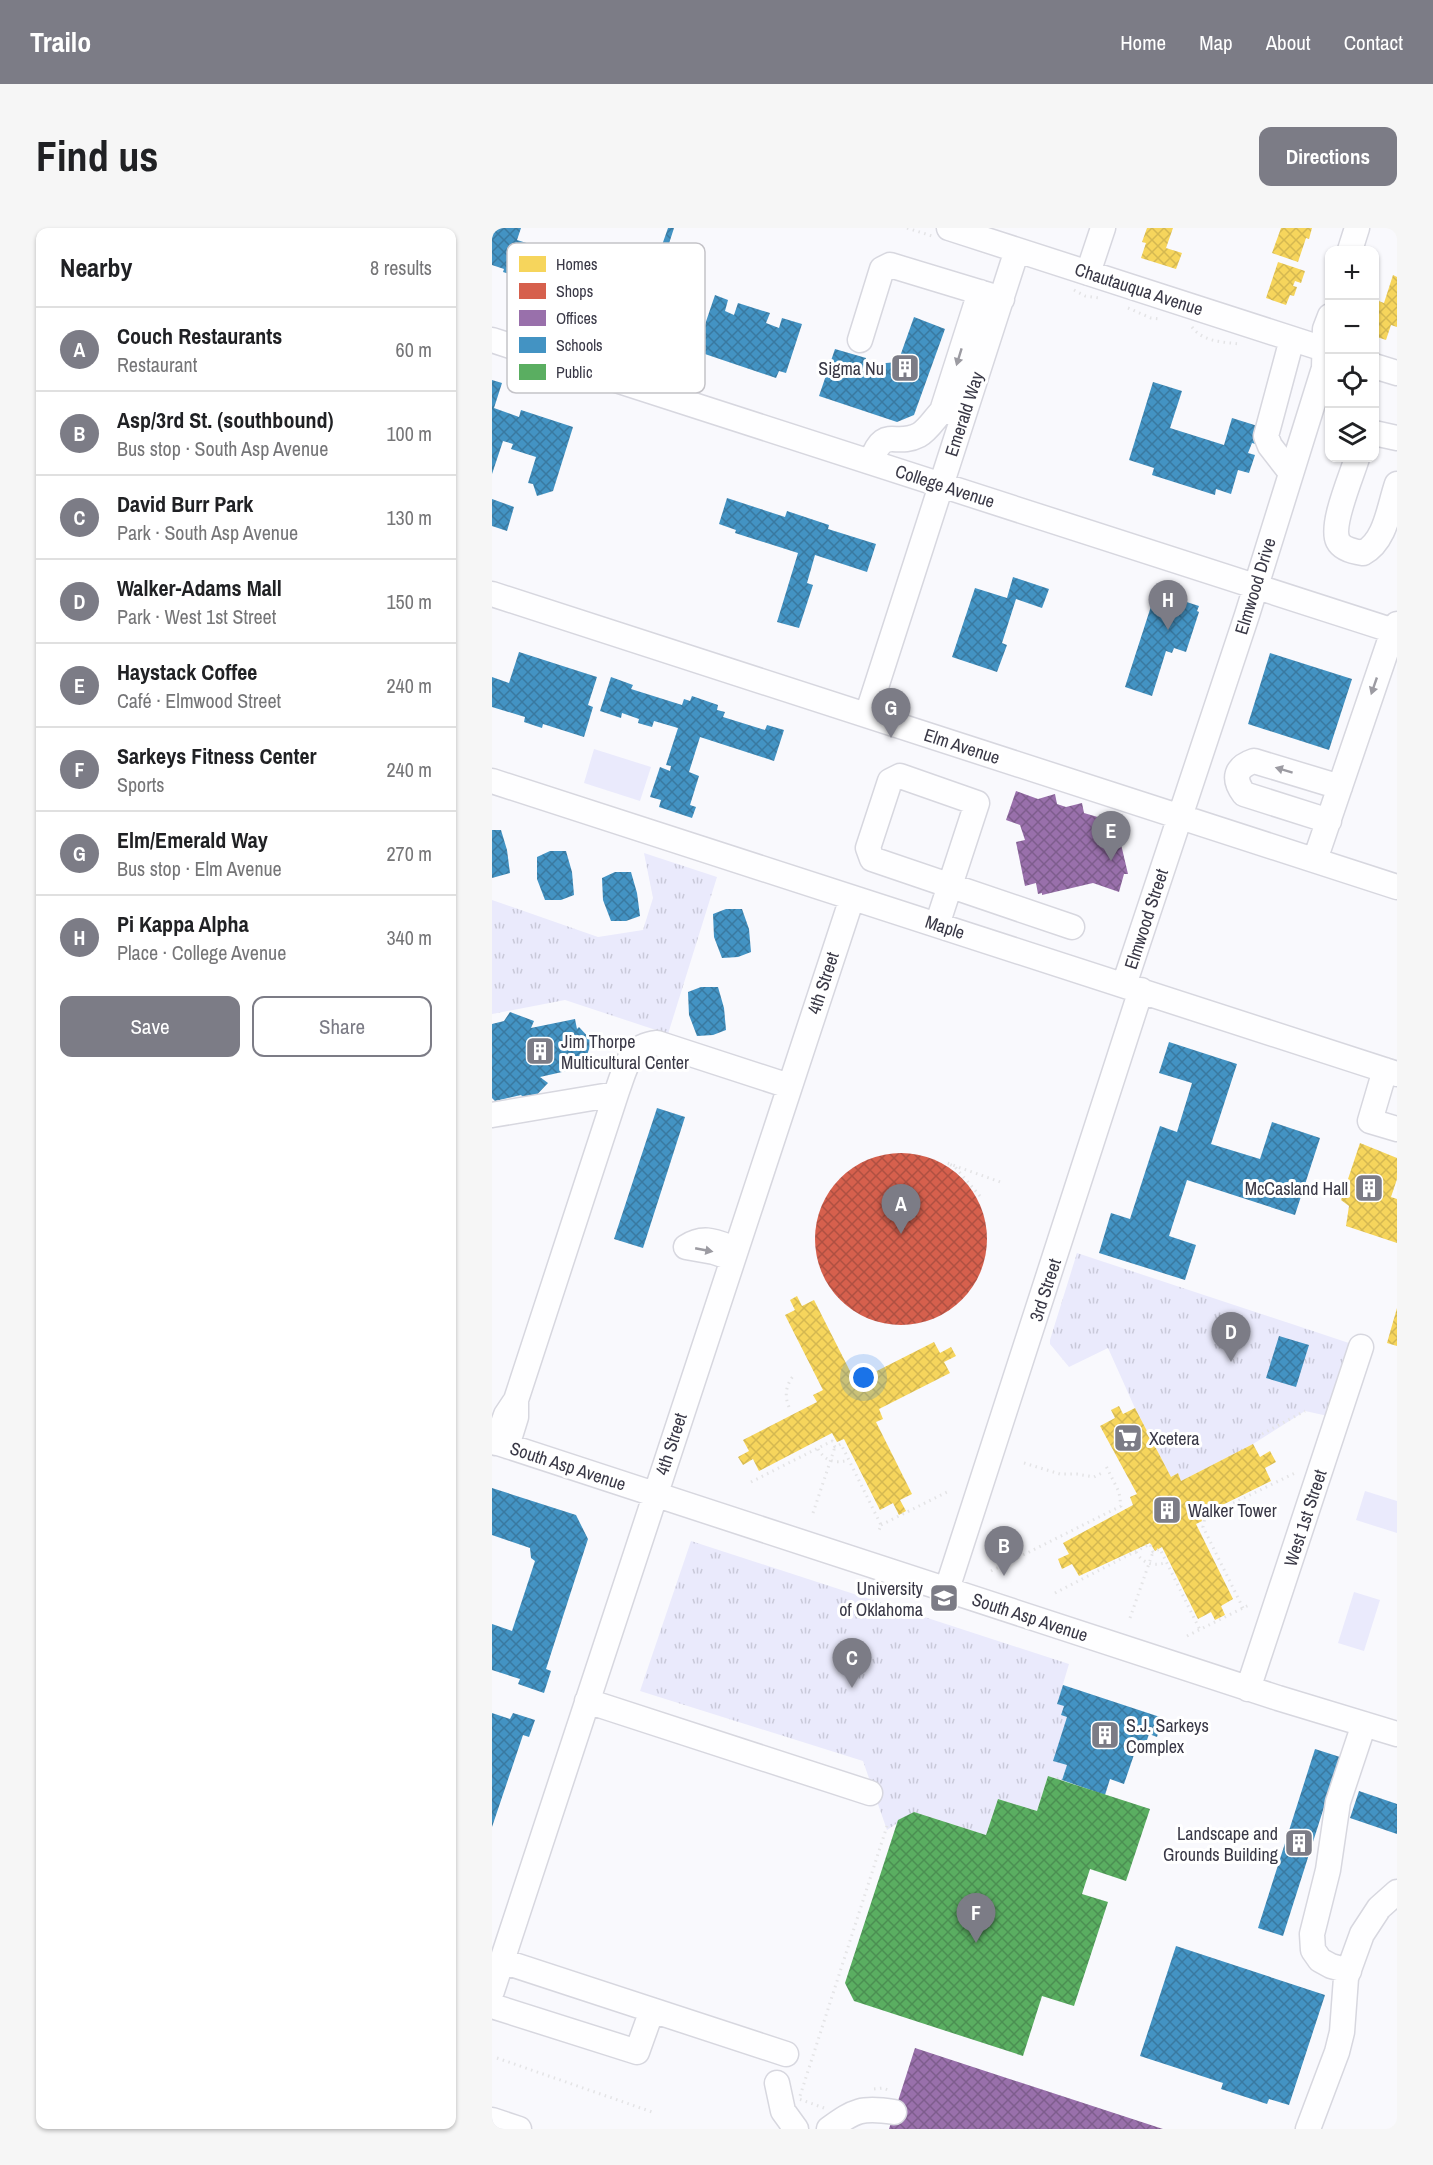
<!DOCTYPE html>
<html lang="en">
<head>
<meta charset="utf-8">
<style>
	:root { --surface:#fff; --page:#f6f6f6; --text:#202124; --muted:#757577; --line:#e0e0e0; --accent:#7c7c86 }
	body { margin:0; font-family:"Archivo Narrow",sans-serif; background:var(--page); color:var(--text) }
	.controls { position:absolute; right:18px; top:18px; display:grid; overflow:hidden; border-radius:12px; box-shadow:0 2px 4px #0004 }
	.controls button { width:54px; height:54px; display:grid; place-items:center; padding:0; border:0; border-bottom:2px solid var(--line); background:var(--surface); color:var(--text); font:30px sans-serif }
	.you { position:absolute; left:372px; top:1150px; width:21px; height:21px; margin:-15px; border:4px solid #fff; border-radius:50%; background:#1a73e8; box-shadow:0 0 0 9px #1a73e833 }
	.badge { display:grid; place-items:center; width:39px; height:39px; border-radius:50%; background:var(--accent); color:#fff; font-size:20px; font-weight:700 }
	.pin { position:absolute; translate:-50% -50px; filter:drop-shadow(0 2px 3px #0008) }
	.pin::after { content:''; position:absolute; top:32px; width:21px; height:18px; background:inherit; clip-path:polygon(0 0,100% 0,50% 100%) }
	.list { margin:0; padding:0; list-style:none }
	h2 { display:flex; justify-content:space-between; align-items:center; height:78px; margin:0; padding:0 24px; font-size:26px }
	h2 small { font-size:20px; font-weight:400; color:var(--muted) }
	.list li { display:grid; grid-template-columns:39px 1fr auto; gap:18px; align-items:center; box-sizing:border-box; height:84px; padding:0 24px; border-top:2px solid var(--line) }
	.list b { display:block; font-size:22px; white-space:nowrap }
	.list p { margin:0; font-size:20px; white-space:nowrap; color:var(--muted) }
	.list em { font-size:20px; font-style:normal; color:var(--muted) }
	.actions { display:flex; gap:12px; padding:18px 24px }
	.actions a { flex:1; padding:14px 0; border:2px solid var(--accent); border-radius:12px; text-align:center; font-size:21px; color:var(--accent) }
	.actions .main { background:var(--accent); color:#fff }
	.icon { flex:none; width:33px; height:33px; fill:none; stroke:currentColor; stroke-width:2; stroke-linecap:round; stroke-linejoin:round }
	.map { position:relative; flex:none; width:905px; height:1901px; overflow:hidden; border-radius:12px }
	header { display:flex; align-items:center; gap:36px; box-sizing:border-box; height:84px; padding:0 30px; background:var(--accent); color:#fff }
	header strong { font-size:28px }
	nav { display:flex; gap:33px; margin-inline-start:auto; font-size:21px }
	.intro { display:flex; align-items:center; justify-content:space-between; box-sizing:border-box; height:144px; padding:0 36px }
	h1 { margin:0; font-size:42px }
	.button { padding:15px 27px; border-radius:12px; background:var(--accent); color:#fff; font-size:21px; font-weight:700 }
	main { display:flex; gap:36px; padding:0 36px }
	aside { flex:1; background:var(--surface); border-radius:12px; box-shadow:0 2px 4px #0004 }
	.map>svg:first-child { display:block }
	.grass { fill:url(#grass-tufts) }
	.pitch { fill:#eaeafc }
	.homes { fill:url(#homes-cross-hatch) }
	.shops { fill:url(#shops-cross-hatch) }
	.offices { fill:url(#offices-cross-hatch) }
	.schools { fill:url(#schools-cross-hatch) }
	.public { fill:url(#public-cross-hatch) }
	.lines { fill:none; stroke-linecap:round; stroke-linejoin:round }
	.minor-casing { stroke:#d7d7df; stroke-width:27 }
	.path { stroke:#e4e4e6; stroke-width:3; stroke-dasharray:1.5 4.5; stroke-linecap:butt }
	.minor { stroke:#fefeff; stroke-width:24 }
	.oneway { fill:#9c9ba2 }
	.labels { text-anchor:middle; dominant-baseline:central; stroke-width:6; stroke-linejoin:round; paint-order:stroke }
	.street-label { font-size:18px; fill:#393846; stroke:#fff }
	.poi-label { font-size:18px; fill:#393846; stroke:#fff; text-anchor:end }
	.key { fill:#fff; stroke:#c4c3c8; stroke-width:1.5 }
	.key-label { font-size:16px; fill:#393846 }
</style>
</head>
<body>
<header>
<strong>Trailo</strong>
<nav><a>Home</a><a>Map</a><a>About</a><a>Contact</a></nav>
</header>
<div class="intro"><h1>Find us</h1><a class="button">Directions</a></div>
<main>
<aside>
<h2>Nearby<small>8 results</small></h2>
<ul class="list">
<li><span class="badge">A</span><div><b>Couch Restaurants</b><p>Restaurant</p></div><em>60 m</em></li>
<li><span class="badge">B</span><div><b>Asp/3rd St. (southbound)</b><p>Bus stop · South Asp Avenue</p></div><em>100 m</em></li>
<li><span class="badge">C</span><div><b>David Burr Park</b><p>Park · South Asp Avenue</p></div><em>130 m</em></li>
<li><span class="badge">D</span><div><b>Walker-Adams Mall</b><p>Park · West 1st Street</p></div><em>150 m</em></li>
<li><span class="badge">E</span><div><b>Haystack Coffee</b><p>Café · Elmwood Street</p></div><em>240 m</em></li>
<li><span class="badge">F</span><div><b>Sarkeys Fitness Center</b><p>Sports</p></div><em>240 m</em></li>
<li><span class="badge">G</span><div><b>Elm/Emerald Way</b><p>Bus stop · Elm Avenue</p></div><em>270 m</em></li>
<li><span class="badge">H</span><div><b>Pi Kappa Alpha</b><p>Place · College Avenue</p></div><em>340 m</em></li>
</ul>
<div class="actions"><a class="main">Save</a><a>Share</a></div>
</aside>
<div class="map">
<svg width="905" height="1901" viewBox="0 0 905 1901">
	<defs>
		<pattern id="grass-tufts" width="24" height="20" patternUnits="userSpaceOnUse" patternTransform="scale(1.5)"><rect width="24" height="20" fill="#eaeafc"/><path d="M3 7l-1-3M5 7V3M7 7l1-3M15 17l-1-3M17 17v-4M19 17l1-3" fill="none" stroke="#c9c9d9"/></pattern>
		<pattern id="homes-cross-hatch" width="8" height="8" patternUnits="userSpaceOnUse" patternTransform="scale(1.5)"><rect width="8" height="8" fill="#f6d55c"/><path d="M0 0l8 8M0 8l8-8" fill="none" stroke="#d4b851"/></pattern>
		<pattern id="shops-cross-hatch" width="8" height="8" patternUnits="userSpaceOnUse" patternTransform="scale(1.5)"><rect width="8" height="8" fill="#d6604d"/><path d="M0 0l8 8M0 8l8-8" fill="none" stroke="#af5042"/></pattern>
		<pattern id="offices-cross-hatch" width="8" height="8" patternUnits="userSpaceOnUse" patternTransform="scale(1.5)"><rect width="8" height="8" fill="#9970ab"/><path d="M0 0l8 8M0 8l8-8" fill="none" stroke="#7e5d8d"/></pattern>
		<pattern id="schools-cross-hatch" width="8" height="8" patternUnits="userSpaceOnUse" patternTransform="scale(1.5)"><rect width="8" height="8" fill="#4393c3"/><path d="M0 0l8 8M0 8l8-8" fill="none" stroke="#3979a0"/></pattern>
		<pattern id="public-cross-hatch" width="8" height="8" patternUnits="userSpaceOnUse" patternTransform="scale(1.5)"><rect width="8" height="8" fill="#5aae61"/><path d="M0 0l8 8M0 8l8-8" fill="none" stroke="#4b8f52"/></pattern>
	</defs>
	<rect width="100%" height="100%" fill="#f9f9fd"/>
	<path class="grass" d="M152,625L225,649L176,806L73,772L0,786V672L106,709L151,702L161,670Z
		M585,1025L860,1116L836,1188L813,1183L761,1216L689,1253L686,1245L679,1249L642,1178L616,1120L577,1139L558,1116V1112Z
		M199,1313L577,1436L565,1476L572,1478L569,1487L575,1489L562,1533L575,1537L570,1552L556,1548L545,1583L506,1571L494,1607L422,1584L395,1602L371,1533L148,1463Z"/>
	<path class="pitch" d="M102,521L159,539L148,573L92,555Z
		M873,1263L905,1273V1305L864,1292Z
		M862,1364L888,1372L872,1423L846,1415Z"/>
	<path class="homes" d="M655,0H681L674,20L690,25L684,41L649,30L654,15L650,14Z
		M789,0H820L817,11L814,10L806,34L780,25Z
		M786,34L813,43L809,55L803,53L801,58L805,59L802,68L798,67L794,77L774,70Z
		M901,47L905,49V99L899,97L894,112L882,108V78L884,72L892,75Z
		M868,915L905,930V951L899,969L905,971V1015L854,998L857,978L849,972Z
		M305,1068L310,1078L322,1072L360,1147L367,1143L371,1150L442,1114L448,1125L459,1119L464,1128L452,1134L458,1145L387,1181L391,1191L384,1194L420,1266L408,1272L414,1283L407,1287L401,1275L388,1282L352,1211L345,1214L340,1205L267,1243L261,1231L251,1237L246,1229L257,1223L251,1212L325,1174L321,1167L331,1162L293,1087L303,1082L298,1072Z
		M905,1080V1118L895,1115Z
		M627,1178L631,1186L643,1180L679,1249L686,1245L689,1253L761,1216L768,1229L778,1223L784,1234L773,1240L779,1253L708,1288L710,1293L704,1296L741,1371L729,1378L733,1387L723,1392L719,1384L706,1391L670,1319L663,1323L658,1315L587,1348L580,1336L570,1341L566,1331L577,1326L571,1315L641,1277L638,1269L645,1266L608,1198L623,1190L619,1182Z"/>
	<path class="shops" d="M323 1011a86 86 0 1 1 172 0a86 86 0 1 1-172 0Z"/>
	<path class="offices" d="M524,563L546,571L563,566L565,576L574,579L590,575L592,585L609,590L605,600L624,595L636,646H632L627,664L601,655L550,667V665L546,666L544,655L533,658L524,614L533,612L528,597L514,592Z
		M423,1820L671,1901H397Z"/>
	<path class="schools" d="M0,0H29L25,12L44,18L42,25L58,29L59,26L93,37L92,40L109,46L116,22L163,37L176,0H182L155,84L148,82L146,87L137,84L135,90L123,86L124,81L82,68L80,73L44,62L46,55L11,44L12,41L0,37Z
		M223,67L236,72L233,83L242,87L246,75L278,85L274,95L287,100L290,90L310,96L294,145L287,143L284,150L204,123Z
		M422,89L453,101L422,187L405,194L327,168L343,121L374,130L370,143L385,147L388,138L394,135L406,134Z
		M0,152L10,155L2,180L27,189L29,182L81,199L61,263L45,268L41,256L36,255L44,229L19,221L21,216L11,213L0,246Z
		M661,154L690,163L678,200L732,217L740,190L772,200L767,217L760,215L756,225L763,227L757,245L746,242L739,266L724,261L723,267L660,247L662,240L637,232Z
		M235,270L293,289L295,283L337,297L336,301L384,316L375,344L323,327L315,355L321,357L307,400L285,394L306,325L243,305L244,302L227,296Z
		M0,271L22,279L15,303L0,298Z
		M521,349L557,361L550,380L524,371L510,415L515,417L505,444L460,429L483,360L515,370Z
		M673,367L707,378L705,383L707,384L694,424L682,420L680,425L674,423L660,468L633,459L662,369L671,372Z
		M27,424L105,449L96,477L101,479L92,509L51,496L50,500L32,494L33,489L0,479V449L17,455Z
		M778,425L860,451L837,522L756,496Z
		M119,449L141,457L139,461L190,477L192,471L198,473L200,468L226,477L225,482L233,484L231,489L273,502L275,497L292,502L282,533L208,509L197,544L207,548L198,577L204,579L200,590L167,579L169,572L158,569L168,539L178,543L179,538L174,537L186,500L162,493L160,499L146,495L147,491L130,485L129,490L108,483Z
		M0,602H9L15,622L18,645L0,650Z
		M58,623H74L80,644L82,667L69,672H53L45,651V629Z
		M123,644H139L145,665L148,688L134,693H119L111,672L110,650Z
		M234,681H250L257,701L259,724L246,729L230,730L222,709L221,686Z
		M209,759H226L232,780L234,802L221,807L205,808L197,787L196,764Z
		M18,784L42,793L39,800L83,791L85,801L87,799L100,813L92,835L91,834L92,839L48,849L56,855L37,875L29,867L3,873L0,870V796L12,793Z
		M677,814L745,836L719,916L768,931L780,894L828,910L803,987L695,952L677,1008L704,1017L693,1052L607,1025L619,985L638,991L668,898L685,904L700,855L667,845Z
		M165,880L193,889L151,1020L122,1011Z
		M787,1108L817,1117L804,1159L774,1150Z
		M0,1260L84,1287L96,1311L54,1441L59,1443L52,1465L26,1456L28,1451L0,1442V1396L20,1403L43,1333L39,1330L38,1320L0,1307Z
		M571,1457L671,1490L665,1509L657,1506L654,1515L647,1512L632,1556L618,1551L613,1567L570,1552L575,1537L561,1533L575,1489L569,1487L572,1478L565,1476Z
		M0,1485L18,1491L21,1485L43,1492L37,1509L31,1507L0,1599Z
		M823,1521L848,1529L791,1708L766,1700Z
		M867,1563L905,1576V1606L858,1590Z
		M684,1718L833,1767L797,1877L777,1871L775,1876L729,1861L731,1855L648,1828Z"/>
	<path class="public" d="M556,1548L658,1581L634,1653L598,1641L590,1666L616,1674L582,1778L550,1768L531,1828L362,1773L353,1755L406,1592L422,1584L494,1607L506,1571L545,1583Z"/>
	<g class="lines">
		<g class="minor-casing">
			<path id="minor" d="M457,0L838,123
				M858,22L865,0
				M596,45L611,0
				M0,112L905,404
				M368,112L390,41L398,37L510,71
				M882,138L905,145
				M450,183L488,64
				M882,205L905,210
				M865,230C860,247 838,297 846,313C850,321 863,324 871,325C894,313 897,279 905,256
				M379,234C392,196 402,220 427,207C436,202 443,190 450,183L465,185
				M799,245L778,218L774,208L800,111
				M0,366L905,659
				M375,487L525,22
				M0,553L905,846
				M837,593L752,566C740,550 744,539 762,533L848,559
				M823,632L901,403L905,396
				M445,697L485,575L408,548L398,553L376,620L380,631L580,699
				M632,757L755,387L832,140L833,101L838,88
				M893,842L878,893L905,901
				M0,887L124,866
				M240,1030L222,1024L194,1019C212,1007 224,1014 243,1021
				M24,1172L125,863C134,839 136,818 165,815L297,858
				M0,1213L786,1470L905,1506
				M4,1215L14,1187L24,1172V1189L15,1218
				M455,1361L649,762
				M756,1461L869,1119
				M95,1473L378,1565
				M10,1733L294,1826
				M857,1743L839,1738L828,1732L821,1722L820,1706L836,1642L846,1574L872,1496
				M0,1763L360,670
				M0,1778L145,1824L160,1782
				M285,1855L291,1883L304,1901
				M0,1892L27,1901
				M337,1901C363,1882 370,1879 402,1884
				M816,1901L845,1824L850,1804L854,1750L870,1706L887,1680L905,1664"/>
		</g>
		<path class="path" d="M415,0L440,8
			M582,62L593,68L607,70
			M636,80L659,90L669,91
			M700,99C711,114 731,114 748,116
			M488,968L463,939L455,935L511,955
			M297,1179C292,1167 294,1157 302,1147
			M770,1206L813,1183
			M326,1221C333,1233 343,1236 357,1232
			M532,1235L568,1246H585L602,1249L610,1245
			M259,1254L340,1213L343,1219L349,1216L389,1297L386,1305
			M321,1285L343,1219
			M389,1297L455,1264
			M644,1324C651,1336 662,1339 675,1334
			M499,1343L629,1278L627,1264L613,1236
			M563,1365L658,1316L661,1324L668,1321L708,1402
			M751,1380L711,1299L713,1289L803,1245
			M638,1390L661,1324
			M695,1408L759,1376
			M5,1830L163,1885
			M382,1861L391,1860L399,1863
			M332,1880L307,1871L396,1595"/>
		<use href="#minor" class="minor"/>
	</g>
	<defs><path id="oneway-solid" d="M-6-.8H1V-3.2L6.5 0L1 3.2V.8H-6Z" transform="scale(1.5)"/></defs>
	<g class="oneway">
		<use href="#oneway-solid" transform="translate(467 129) rotate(107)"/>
		<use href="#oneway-solid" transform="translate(882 458) rotate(109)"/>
		<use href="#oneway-solid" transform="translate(792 542) rotate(-163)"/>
		<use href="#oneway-solid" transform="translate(212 1022) rotate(11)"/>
	</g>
	<defs>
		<g id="building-square" transform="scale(1.5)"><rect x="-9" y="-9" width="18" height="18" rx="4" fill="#7c7c86" stroke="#fff"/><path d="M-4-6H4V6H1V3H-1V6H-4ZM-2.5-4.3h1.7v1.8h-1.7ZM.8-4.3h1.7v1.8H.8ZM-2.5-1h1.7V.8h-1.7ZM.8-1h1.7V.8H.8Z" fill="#fff"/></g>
		<g id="supermarket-square" transform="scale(1.5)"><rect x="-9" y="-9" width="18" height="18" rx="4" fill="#7c7c86" stroke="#fff"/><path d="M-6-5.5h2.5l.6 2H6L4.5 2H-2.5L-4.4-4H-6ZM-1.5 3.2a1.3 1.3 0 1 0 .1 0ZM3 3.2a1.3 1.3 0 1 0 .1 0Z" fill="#fff"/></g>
		<g id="university-square" transform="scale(1.5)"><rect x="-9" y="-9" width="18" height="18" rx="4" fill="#7c7c86" stroke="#fff"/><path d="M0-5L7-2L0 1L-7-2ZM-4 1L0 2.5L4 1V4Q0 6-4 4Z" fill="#fff"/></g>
	</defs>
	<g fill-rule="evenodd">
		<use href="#building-square" x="413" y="140"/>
		<use href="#building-square" x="48" y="823"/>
		<use href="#building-square" x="877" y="960"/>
		<use href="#supermarket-square" x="636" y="1210"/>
		<use href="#building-square" x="675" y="1282"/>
		<use href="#university-square" x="452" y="1370"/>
		<use href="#building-square" x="613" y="1507"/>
		<use href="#building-square" x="807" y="1615"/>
	</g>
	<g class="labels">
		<g class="street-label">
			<text transform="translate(647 61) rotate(18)">Chautauqua Avenue</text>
			<text transform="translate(472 186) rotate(-72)">Emerald Way</text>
			<text transform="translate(453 258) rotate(18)">College Avenue</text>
			<text transform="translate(763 358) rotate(-73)">Elmwood Drive</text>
			<text transform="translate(470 518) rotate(18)">Elm Avenue</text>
			<text transform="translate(654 691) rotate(-72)">Elmwood Street</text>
			<text transform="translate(453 699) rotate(18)">Maple</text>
			<text transform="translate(331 755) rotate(-72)">4th Street</text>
			<text transform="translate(553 1062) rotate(-72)">3rd Street</text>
			<text transform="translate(179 1216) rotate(-72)">4th Street</text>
			<text transform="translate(76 1238) rotate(18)">South Asp Avenue</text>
			<text transform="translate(813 1290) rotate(-72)">West 1st Street</text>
			<text transform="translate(538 1389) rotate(18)">South Asp Avenue</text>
		</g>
		<g class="poi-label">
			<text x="392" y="140">Sigma Nu</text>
			<text x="69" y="813" text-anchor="start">Jim Thorpe<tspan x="69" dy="21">Multicultural Center</tspan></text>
			<text x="856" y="960">McCasland Hall</text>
			<text x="657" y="1210" text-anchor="start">Xcetera</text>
			<text x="696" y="1282" text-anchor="start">Walker Tower</text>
			<text x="431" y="1360">University<tspan x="431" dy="21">of Oklahoma</tspan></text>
			<text x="634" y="1497" text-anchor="start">S.J. Sarkeys<tspan x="634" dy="21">Complex</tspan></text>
			<text x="786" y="1605">Landscape and<tspan x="786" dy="21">Grounds Building</tspan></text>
		</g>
	</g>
	<rect x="15" y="15" width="198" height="150" rx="9" class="key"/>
	<rect x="27" y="28" width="27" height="16" fill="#f6d55c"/>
	<rect x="27" y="55" width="27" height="16" fill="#d6604d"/>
	<rect x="27" y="82" width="27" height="16" fill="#9970ab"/>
	<rect x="27" y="109" width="27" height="16" fill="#4393c3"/>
	<rect x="27" y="136" width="27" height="16" fill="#5aae61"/>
	<g class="key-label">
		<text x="64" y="42">Homes</text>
		<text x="64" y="69">Shops</text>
		<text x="64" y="96">Offices</text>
		<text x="64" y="123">Schools</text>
		<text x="64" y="150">Public</text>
	</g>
</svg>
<div class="controls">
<button>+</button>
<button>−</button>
<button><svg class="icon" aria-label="locate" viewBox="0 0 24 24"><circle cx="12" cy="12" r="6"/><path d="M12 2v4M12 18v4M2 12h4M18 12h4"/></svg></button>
<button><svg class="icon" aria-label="layers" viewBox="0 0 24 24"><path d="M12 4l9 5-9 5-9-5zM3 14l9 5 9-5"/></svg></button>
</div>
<div class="you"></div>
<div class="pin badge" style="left:409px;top:1006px">A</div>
<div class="pin badge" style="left:512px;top:1348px">B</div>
<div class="pin badge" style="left:360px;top:1460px">C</div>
<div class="pin badge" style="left:739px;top:1134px">D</div>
<div class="pin badge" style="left:619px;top:633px">E</div>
<div class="pin badge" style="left:484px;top:1715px">F</div>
<div class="pin badge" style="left:399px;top:510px">G</div>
<div class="pin badge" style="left:676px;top:402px">H</div>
</div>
</main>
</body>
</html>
